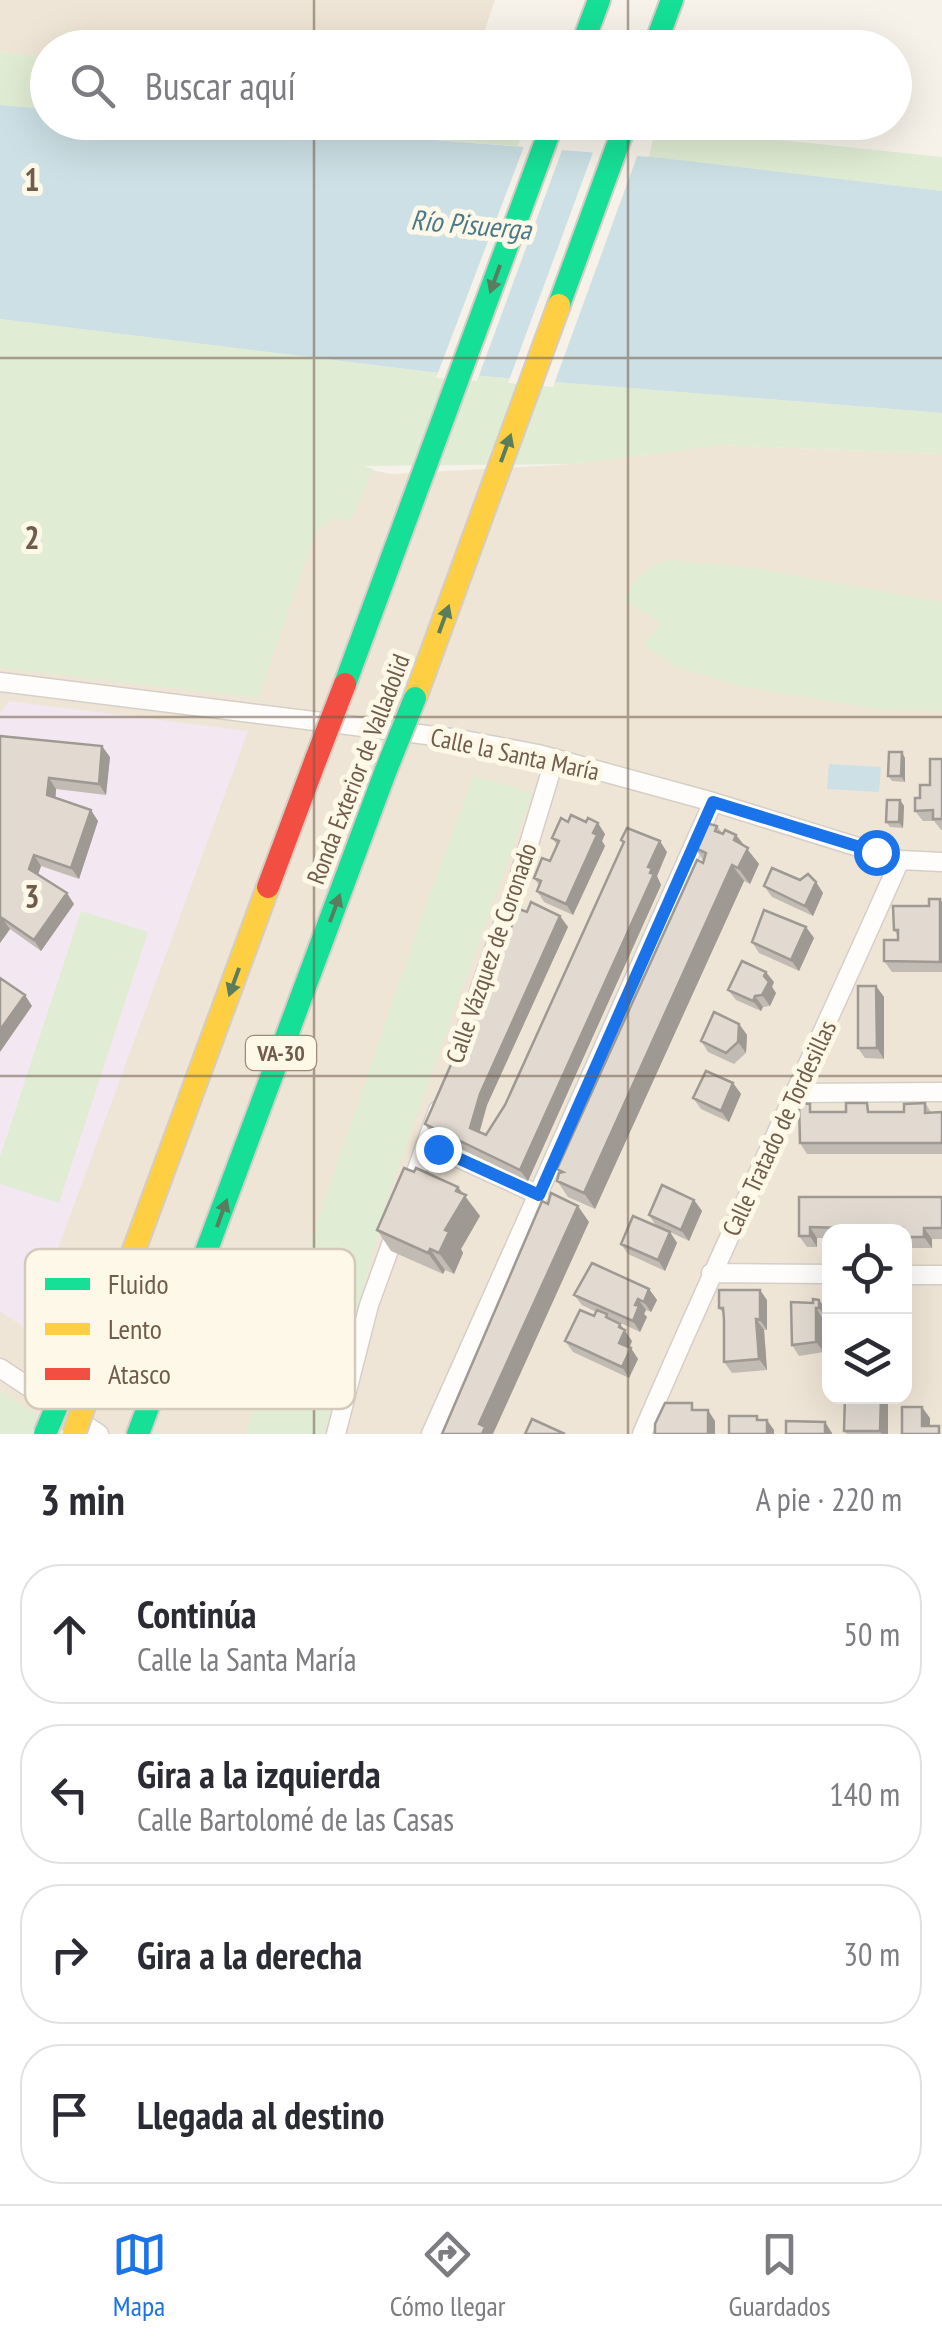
<!DOCTYPE html>
<html lang="es">
<head>
<meta charset="utf-8">
<style>
	:root { --surface:#fff; --page:#f7f7f7; --text:#2b2b33; --muted:#7c7c81; --line:#e1e1e2; --accent:#1a73e8 }
	body { margin:0; font-family:"PT Sans Narrow",sans-serif; background:var(--page); color:var(--text) }
	.controls { position:absolute; right:30px; bottom:30px; display:grid; overflow:hidden; border-radius:20px; box-shadow:0 10px 40px #0002 }
	.controls button { width:90px; height:90px; display:grid; place-items:center; padding:0; border:0; border-bottom:2px solid var(--line); background:var(--surface); color:var(--text); font:50px sans-serif }
	.stop { position:absolute; width:30px; height:30px; margin:-22px; border:8px solid #1a73e8; border-radius:50%; background:#fff }
	.stop.end { background:#1a73e8; border-color:#fff; box-shadow:0 2px 10px #0008 }
	.list { margin:0; padding:0; list-style:none }
	h2 { display:flex; justify-content:space-between; align-items:center; height:130px; margin:0; padding:0 40px; font-size:42px }
	h2 small { font-size:32px; font-weight:400; color:var(--muted) }
	.list li { display:grid; grid-template-columns:65px 1fr auto; gap:30px; align-items:center; box-sizing:border-box; height:140px; margin:0 20px 20px; padding:0 20px; border:2px solid var(--line); border-radius:40px }
	.list b { display:block; font-size:38px; white-space:nowrap }
	.list p { margin:0; font-size:32px; white-space:nowrap; color:var(--muted) }
	.list em { font-size:32px; font-style:normal; color:var(--muted) }
	.icon { flex:none; width:55px; height:55px; fill:none; stroke:currentColor; stroke-width:2; stroke-linecap:round; stroke-linejoin:round }
	.map { position:relative; flex:none; width:942px; height:1434px; overflow:hidden }
	.search { position:absolute; background:var(--surface); box-shadow:0 10px 40px #0002; left:30px; right:30px; top:30px; height:110px; display:flex; align-items:center; gap:25px; box-sizing:border-box; padding:0 35px; border-radius:55px; color:var(--muted); font-size:38px }
	.sheet { height:770px; background:var(--surface) }
	nav { display:flex; justify-content:space-around; align-items:center; box-sizing:border-box; height:140px; border-top:2px solid var(--line); background:var(--surface); font-size:28px; color:var(--muted) }
	nav a { display:grid; justify-items:center; gap:5px }
	nav .on { color:var(--accent) }
	.map>svg:first-child { display:block }
	.residential { fill:#efe5d6; fill-rule:evenodd }
	.education { fill:#f3e8f1 }
	.green { fill:#e0ecd4 }
	.water { fill:#cce0e5 }
	.pier { fill:#f6f2e9 }
	.lines { fill:none; stroke-linecap:round; stroke-linejoin:round }
	.street-casing { stroke:#d5cfc7; stroke-width:21 }
	.fast-casing { stroke:#d4cdc5; stroke-width:26 }
	.slow-casing { stroke:#d4cdc5; stroke-width:26 }
	.jam-casing { stroke:#d4cdc5; stroke-width:26 }
	.street { stroke:#fefdfc; stroke-width:18 }
	.fast { stroke:#16e098; stroke-width:22 }
	.slow { stroke:#ffcf43; stroke-width:22 }
	.jam { stroke:#f24e42; stroke-width:22 }
	.fast-bridge-casing { stroke:#d4cdc5; stroke-width:26; stroke-linecap:butt }
	.slow-bridge-casing { stroke:#d4cdc5; stroke-width:26; stroke-linecap:butt }
	.jam-bridge-casing { stroke:#d4cdc5; stroke-width:26; stroke-linecap:butt }
	.fast-bridge { stroke:#16e098; stroke-width:22 }
	.slow-bridge { stroke:#ffcf43; stroke-width:22 }
	.jam-bridge { stroke:#f24e42; stroke-width:22 }
	.wall { fill:#c2bbb4 }
	.shaded-wall { fill:#9e9992 }
	.building { fill:#e2dad1; stroke:#9e9992; stroke-width:2.5 }
	.oneway { fill:#5a7d5e }
	.route { stroke:#1a73e8; stroke-width:12 }
	.grid { fill:none; stroke:#715c4b; stroke-width:2.5; stroke-opacity:0.55 }
	.labels { text-anchor:middle; dominant-baseline:central; stroke-width:10; stroke-linejoin:round; paint-order:stroke }
	.shield { fill:#fef8e9; stroke:#9b8b7a; stroke-width:2.5 }
	.shield-label { font-size:22px; font-weight:bold; fill:#715c4b }
	.street-label { font-size:25px; fill:#715c4b; stroke:#fef8e9 }
	.water-label { font-size:28px; font-style:italic; fill:#4a798a; stroke:#fef8e9 }
	.key { fill:#fef8e9; stroke:#d4c9ba; stroke-width:2.5 }
	.key-label { font-size:28px; fill:#715c4b }
	.grid-label { font-size:32px; text-anchor:middle; font-weight:bold; fill:#715c4b; stroke:#fef8e9; stroke-width:10; stroke-linejoin:round; paint-order:stroke }
</style>
</head>
<body>
<div class="map">
<svg width="942" height="1434" viewBox="0 0 942 1434">
	<rect width="100%" height="100%" fill="#f6f2e9"/>
	<path class="residential" d="M0,0H495L479,47L48,48L47,57L0,52Z
		M0,427L148,430L392,474L574,464L722,445L942,454V1434H0ZM830,1232H904V1396H830Z"/>
	<path class="education" d="M9,701L248,731L28,1330L0,1311V714Z"/>
	<path class="green" d="M0,52L47,57V109L0,105Z
		M221,123H526L518,146Z
		M656,127L942,157V191L649,157Z
		M0,319L431,372L942,413V454L722,445L574,464L364,466L373,469L351,520L334,518L316,531L258,698L0,668Z
		M671,560L753,568L942,602V710L877,709L744,687L676,667L643,645L661,623L623,600C635,578 646,565 671,560Z
		M474,775L532,793L390,1190L324,1434H245L426,904Z
		M81,911L148,932L59,1203L0,1184V1157Z
		M0,1391L39,1416L32,1434H0Z"/>
	<path class="water" d="M0,105L47,109L48,122L221,123L663,158L942,191V413L431,372L0,319Z
		M829,764L881,767L879,792L827,789Z"/>
	<path class="pier" d="M526,141L564,145L477,381L436,378Z
		M595,147L639,151L553,387L508,383Z"/>
	<g class="lines">
		<g class="street-casing">
			<path id="street" d="M0,682L459,739L538,754L713,802L900,860L942,862
				M456,1057L515,890L555,758
				M797,1093L942,1092
				M426,1143L539,1195
				M410,1189L438,1110
				M711,1273L830,1274
				M904,1275H942
				M0,1368L99,1434
				M336,1434L369,1305L397,1228
				M431,1434L713,802
				M642,1434C725,1241 815,1052 900,860"/>
		</g>
		<g class="fast-casing">
			<path id="fast" d="M581,48L599,0
				M654,48L672,0
				M559,305L626,122
				M345,684L553,122
				M138,1434L386,770"/>
		</g>
		<g class="slow-casing">
			<path id="slow" d="M415,698L559,305
				M93,1380L127,1269L268,887"/>
		</g>
		<g class="jam-casing">
			<path id="jam" d="M268,887L316,759"/>
		</g>
		<use href="#street" class="street"/>
		<use href="#fast" class="fast"/>
		<use href="#slow" class="slow"/>
		<use href="#jam" class="jam"/>
		<g class="fast-bridge-casing">
			<path id="fast-bridge" d="M386,770L415,698
				M45,1434L73,1368"/>
		</g>
		<g class="slow-bridge-casing">
			<path id="slow-bridge" d="M74,1434L93,1380"/>
		</g>
		<g class="jam-bridge-casing">
			<path id="jam-bridge" d="M316,759L345,684"/>
		</g>
		<use href="#fast-bridge" class="fast-bridge"/>
		<use href="#slow-bridge" class="slow-bridge"/>
		<use href="#jam-bridge" class="jam-bridge"/>
	</g>
	<path class="wall" d="M0,736L110,757L106,795L56,789L55,798L98,821L79,879L41,866L38,875L74,904L41,951L10,929L0,943Z
		M905,758V782L892,781L888,776Z
		M942,759V830H941L934,821H923L915,811L920,798L930,785Z
		M900,800L904,806L903,828L890,827L886,822Z
		M717,826L723,834L736,835L759,864L750,884L744,881L595,1209L568,1197L557,1181L559,1173L557,1169L703,863V860L695,848Z
		M605,834L602,841L605,846L573,915L544,902L537,891L539,885L534,878L550,861L557,845L552,838Z
		M621,840L667,852L657,876L661,885L528,1181L432,1135L425,1124L527,912L560,916L568,927L487,1105L479,1132L486,1135L505,1105L624,843Z
		M800,880L816,882L823,893L813,916L772,897L764,886Z
		M942,902V972H892L884,961L898,940V936L894,930L929,906Z
		M806,927L814,938L799,971L759,953L752,942Z
		M774,982L772,987L776,993L770,1006L763,1007L761,1011L736,1000L728,990Z
		M876,986L884,997V1059L865,1058L858,1048Z
		M739,1024L747,1035L746,1053L734,1064L708,1052L701,1041Z
		M733,1083L741,1094L729,1122L701,1109L693,1098Z
		M925,1103L931,1112H942V1154H807L800,1143L816,1112H904Z
		M414,1172L458,1187L480,1216L461,1249L463,1253L454,1274L445,1270L443,1274L391,1251L377,1230Z
		M799,1197H942V1239H932V1248H911L905,1239L904,1232H830V1238H817V1247H807L799,1236Z
		M694,1200L702,1211L689,1241L670,1232L677,1243L665,1271L628,1254L621,1244L656,1226L649,1215Z
		M649,1289L657,1300L651,1312L646,1310L644,1314L647,1317L640,1332L610,1318L620,1324L632,1341L629,1347L638,1359L629,1378L573,1352L565,1341L594,1316L596,1312L582,1305L574,1295Z
		M767,1300V1330H764L767,1370L732,1373L724,1362V1314L719,1308Z
		M791,1302L827,1310V1319H823L824,1352L799,1356L792,1345Z
		M845,1396H883L888,1404V1434H847L844,1431Z"/>
	<path class="shaded-wall" d="M102,746L110,757L106,795L99,784Z
		M902,752L905,758V782L901,776Z
		M49,778L56,789L55,806L47,795Z
		M900,800L904,806L903,828L899,822Z
		M91,810L98,821L79,879L71,868Z
		M598,823L605,834L602,841L605,846L573,915L566,904Z
		M736,835L759,864L750,884L738,868L734,840Z
		M660,841L667,852L657,876L661,885L528,1181L520,1170Z
		M34,855L41,866L36,880L29,869Z
		M732,865L744,881L595,1209L584,1193Z
		M816,882L823,893L813,916L805,906Z
		M67,893L74,904L41,951L34,940Z
		M940,899L942,902V964L940,962Z
		M560,916L568,927L487,1105L478,1138L470,1128L480,1094Z
		M2,918L10,929L0,943V921Z
		M806,927L814,938L799,971L791,960Z
		M766,972L774,982L772,987L776,993L770,1006L762,995Z
		M876,986L884,997V1059L877,1048Z
		M25,995L32,1006L0,1052V1030Z
		M755,996L763,1007L761,1011L753,1001Z
		M739,1024L747,1035L746,1053L738,1042Z
		M733,1083L741,1094L729,1122L721,1111Z
		M458,1187L480,1216L461,1249L463,1253L454,1274L439,1253Z
		M694,1200L702,1211L689,1241L681,1230Z
		M578,1206L589,1222L493,1434H482L479,1424Z
		M810,1227L817,1238V1247L810,1236Z
		M924,1228L932,1239V1248L924,1237Z
		M670,1232L677,1243L665,1271L658,1260Z
		M430,1249L445,1270L443,1274L428,1253Z
		M649,1289L657,1300L651,1312L644,1302Z
		M760,1290L767,1300V1330L760,1320Z
		M638,1299L646,1310L644,1314L647,1317L640,1332L633,1321L635,1305Z
		M819,1300L827,1310V1319L819,1308Z
		M816,1308L823,1319L824,1352L816,1342Z
		M756,1319L764,1330L767,1370L759,1359Z
		M620,1324L632,1341L627,1354L619,1343V1327Z
		M631,1348L638,1359L629,1378L622,1367Z
		M881,1396H883L888,1404V1434H882L880,1431Z
		M922,1407L930,1418V1434L922,1426Z
		M708,1410L715,1421V1434H708Z
		M767,1420L774,1430V1434H767Z
		M825,1422L832,1433V1434H825Z"/>
	<path class="building" d="M0,736L102,746L99,784L49,778L47,795L91,810L71,868L34,855L29,869L67,893L34,940L2,918L0,921Z
		M889,752H902L901,776H888Z
		M930,759H942V819H933V810L915,811V798H920V785H930Z
		M887,800H900L899,822H886Z
		M571,815L586,822L588,818L598,823L593,833L597,835L566,904L537,891L541,881L534,878L542,858L550,861L559,841L552,838L561,818L568,822Z
		M706,823L717,826L715,831L723,834L725,830L736,835L734,840L748,848L738,868L732,865L584,1193L557,1181L559,1173L563,1172L557,1169L697,860L703,863L706,853L695,848Z
		M627,828L660,841L648,867L652,868L650,873L654,874L520,1170L425,1124L519,909L527,912L531,902L560,916L480,1094L470,1128L486,1135L505,1105L624,842L621,840Z
		M772,868L800,880L808,874L816,882L805,906L764,886Z
		M929,899H940V962L884,961V940H898V930H894L893,906H929Z
		M764,910L806,927L791,960L752,942Z
		M742,961L766,972L764,976L769,982L762,995L755,996L753,1001L728,990Z
		M0,978L25,995L0,1030Z
		M858,986H876L877,1048H858Z
		M714,1012L739,1024L738,1042L726,1053L701,1041Z
		M706,1071L733,1083L721,1111L693,1098Z
		M799,1103L810,1104V1112H846V1103H867L868,1112H904V1104L925,1103V1113L942,1112V1143H800Z
		M404,1168L414,1172L416,1168L458,1187L456,1191L466,1195L445,1230L449,1232L439,1253L430,1249L428,1253L377,1230Z
		M662,1185L694,1200L681,1230L649,1215Z
		M551,1193L578,1206L479,1424L485,1427L482,1434H442L542,1201L548,1204Z
		M799,1197H942V1228H924V1237H904L903,1228H867V1232H846V1228L810,1227V1236H799Z
		M633,1216L670,1232L658,1260L621,1244Z
		M592,1263L649,1289L644,1302L638,1299L635,1305L639,1306L633,1321L574,1295Z
		M719,1290H760V1320L756,1319L759,1359L724,1362V1320L723,1308H719Z
		M813,1299L819,1300V1308H816V1342L792,1345L791,1302L813,1303Z
		M580,1310L594,1316L597,1310L607,1314L606,1317L620,1324L619,1327L625,1330L619,1343L631,1348L622,1367L565,1341Z
		M845,1396H881L880,1431H844Z
		M665,1403H692V1410H708V1434H655V1424Z
		M902,1407H922V1426H939V1434H902Z
		M729,1416H757V1420H767V1434H729Z
		M532,1419L565,1434H525Z
		M786,1421L825,1422V1434H786Z"/>
	<defs><path id="oneway-solid" d="M-6-.8H1V-3.2L6.5 0L1 3.2V.8H-6Z" transform="scale(2.5)"/></defs>
	<g class="oneway">
		<use href="#oneway-solid" transform="translate(495 279) rotate(110)"/>
		<use href="#oneway-solid" transform="translate(506 448) rotate(-70)"/>
		<use href="#oneway-solid" transform="translate(444 619) rotate(-70)"/>
		<use href="#oneway-solid" transform="translate(335 908) rotate(-70)"/>
		<use href="#oneway-solid" transform="translate(234 982) rotate(110)"/>
		<use href="#oneway-solid" transform="translate(222 1213) rotate(-70)"/>
	</g>
	<g class="lines">
		<path class="route" d="M438,1149L539,1195L713,802L876,852"/>
	</g>
	<path class="grid" d="M314,0V48M628,0V48M314,122V1434M628,122V1434M0,358H942M0,717H942M0,1076H942"/>
	<g class="labels">
		<rect class="shield" x="246" y="1036" width="70" height="34" rx="8"/>
		<g class="shield-label">
			<text x="281" y="1053">VA-30</text>
		</g>
		<g class="street-label">
			<text transform="translate(515 754) rotate(12)">Calle la Santa María</text>
			<text transform="translate(358 769) rotate(-69)">Ronda Exterior de Valladolid</text>
			<text transform="translate(491 953) rotate(-71)">Calle Vázquez de Coronado</text>
			<text transform="translate(779 1128) rotate(-65)">Calle Tratado de Tordesillas</text>
		</g>
		<g class="water-label">
			<text transform="translate(471 224) rotate(5)">Río Pisuerga</text>
		</g>
	</g>
	<rect x="25" y="1249" width="330" height="160" rx="15" class="key"/>
	<rect x="45" y="1278" width="45" height="12" fill="#16e098"/>
	<rect x="45" y="1323" width="45" height="12" fill="#ffcf43"/>
	<rect x="45" y="1368" width="45" height="12" fill="#f24e42"/>
	<g class="key-label">
		<text x="108" y="1294">Fluido</text>
		<text x="108" y="1339">Lento</text>
		<text x="108" y="1384">Atasco</text>
	</g>
	<g class="grid-label">
		<text x="32" y="191">1</text>
		<text x="32" y="549">2</text>
		<text x="32" y="908">3</text>
	</g>
</svg>
<div class="controls">
<button><svg class="icon" aria-label="locate" viewBox="0 0 24 24"><circle cx="12" cy="12" r="6"/><path d="M12 2v4M12 18v4M2 12h4M18 12h4"/></svg></button>
<button><svg class="icon" aria-label="layers" viewBox="0 0 24 24"><path d="M12 4l9 5-9 5-9-5zM3 14l9 5 9-5"/></svg></button>
</div>
<div class="stop" style="left:876px;top:852px"></div>
<div class="stop end" style="left:438px;top:1149px"></div>
<div class="search"><svg class="icon" aria-label="search" viewBox="0 0 24 24"><circle cx="10" cy="10" r="6"/><path d="M15 15l6 6"/></svg>Buscar aquí</div>
</div>
<section class="sheet">
<h2>3 min<small>A pie · 220 m</small></h2>
<ul class="list">
<li><svg class="icon" aria-label="ahead" viewBox="0 0 24 24"><path d="M12 20V5M6 11l6-6 6 6"/></svg><div><b>Continúa</b><p>Calle la Santa María</p></div><em>50 m</em></li>
<li><svg class="icon" aria-label="left" viewBox="0 0 24 24"><path d="M17 20v-9H6M10 6l-5 5 5 5"/></svg><div><b>Gira a la izquierda</b><p>Calle Bartolomé de las Casas</p></div><em>140 m</em></li>
<li><svg class="icon" aria-label="right" viewBox="0 0 24 24"><path d="M7 20v-9h11M14 6l5 5-5 5"/></svg><div><b>Gira a la derecha</b></div><em>30 m</em></li>
<li><svg class="icon" aria-label="arrive" viewBox="0 0 24 24"><path d="M6 21V4h12l-3 4 3 4H6"/></svg><div><b>Llegada al destino</b></div></li>
</ul>
</section>
<nav>
<a class="on"><svg class="icon" aria-label="map" viewBox="0 0 24 24"><path d="M3 6l6-2 6 2 6-2v14l-6 2-6-2-6 2zM9 4v14M15 6v14"/></svg>Mapa</a>
<a><svg class="icon" aria-label="directions" viewBox="0 0 24 24"><path d="M12 3l9 9-9 9-9-9zM9 14v-3h6M13 9l2 2-2 2"/></svg>Cómo llegar</a>
<a><svg class="icon" aria-label="saved" viewBox="0 0 24 24"><path d="M7 4h10v16l-5-4-5 4z"/></svg>Guardados</a>
</nav>
</body>
</html>
